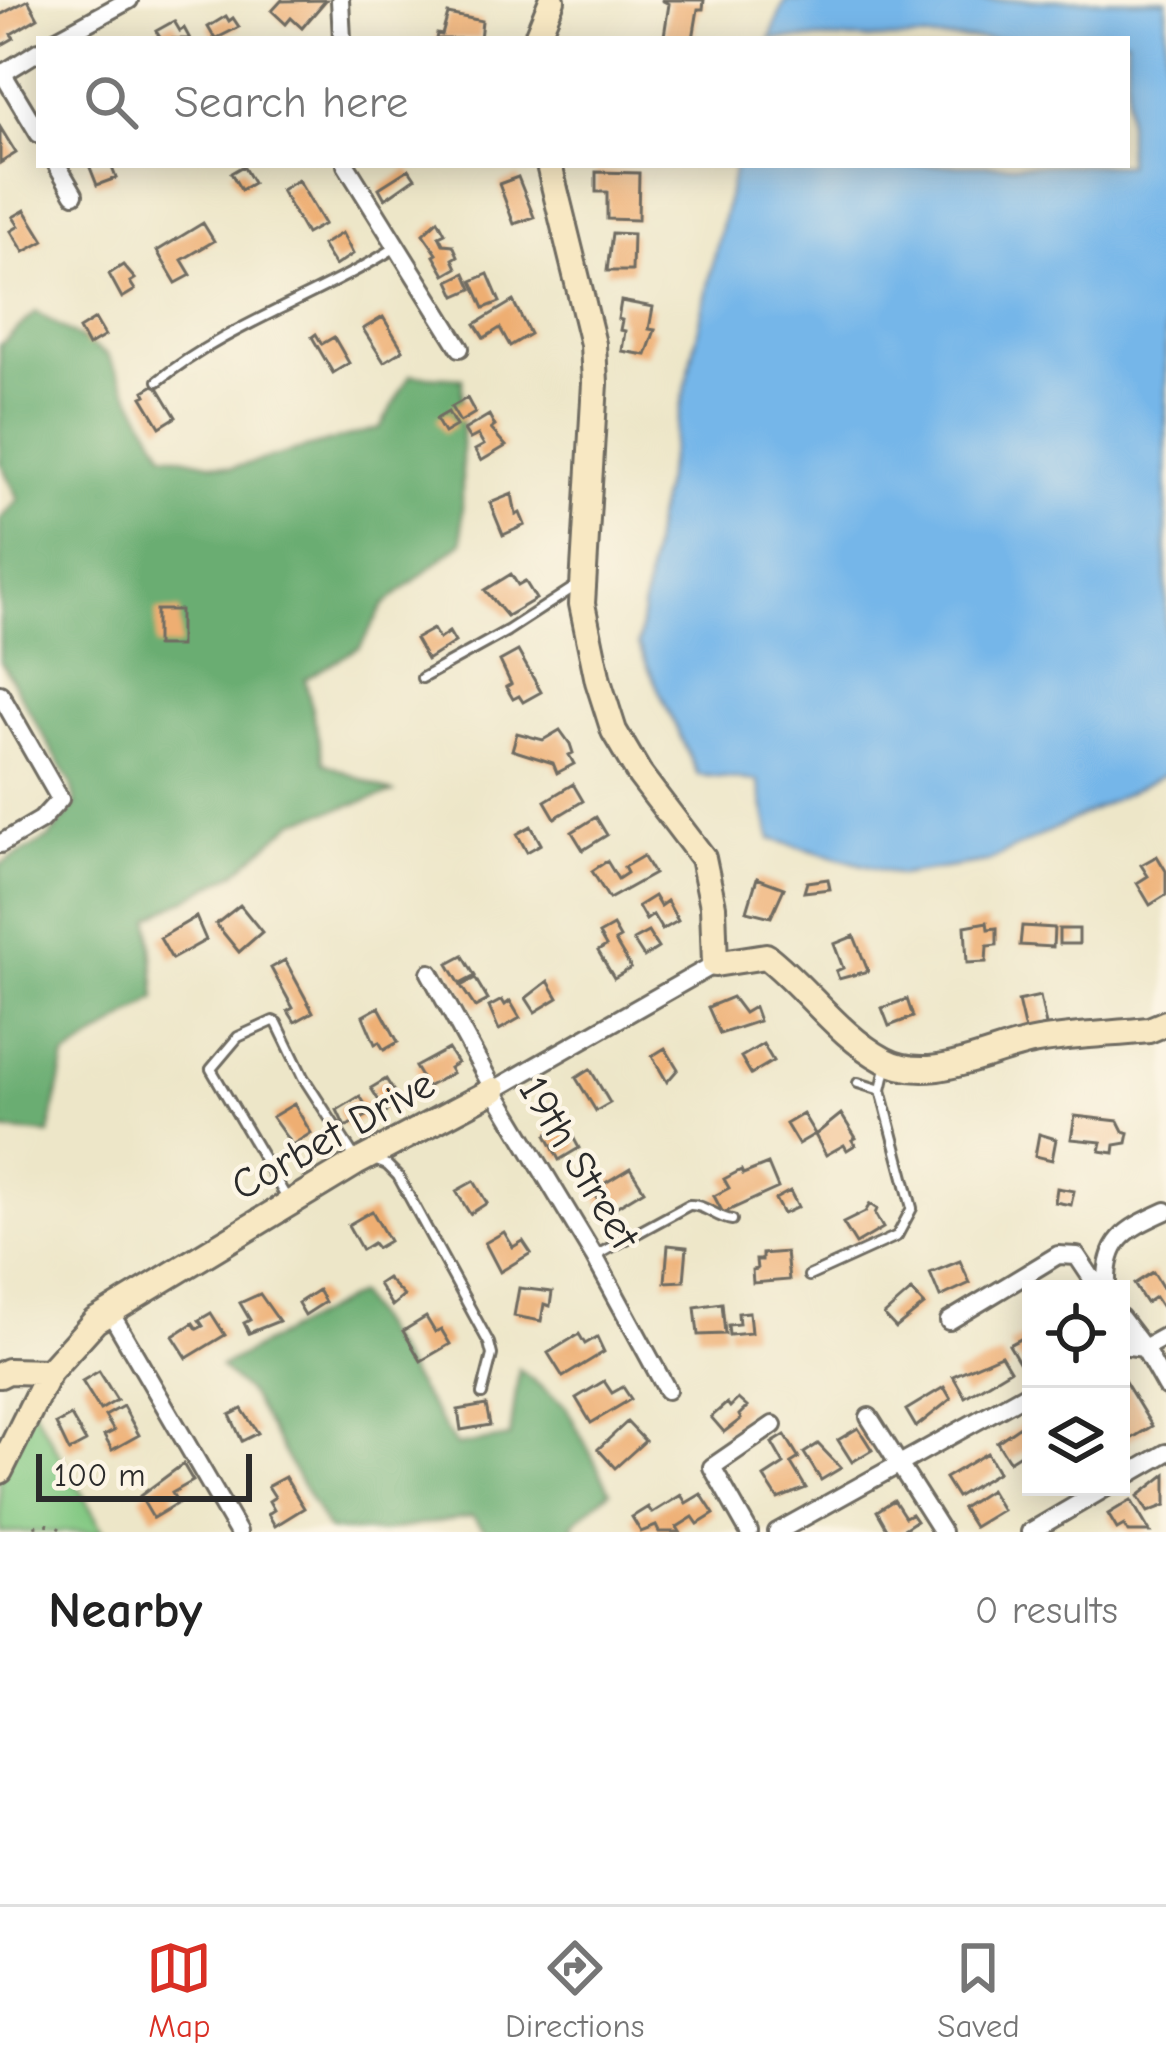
<!DOCTYPE html>
<html lang="en">
<head>
<meta charset="utf-8">
<style>
	:root { --surface:#fff; --page:#f6f6f6; --text:#222; --muted:#767676; --line:#e0e0e0; --accent:#d93025 }
	body { margin:0; font-family:"Comic Neue",sans-serif; background:var(--page); color:var(--text) }
	.controls { position:absolute; right:36px; bottom:36px; display:grid; overflow:hidden; border-radius:0px; box-shadow:0 6px 30px #0003 }
	.controls button { width:108px; height:108px; display:grid; place-items:center; padding:0; border:0; border-bottom:3px solid var(--line); background:var(--surface); color:var(--text); font:60px sans-serif }
	.scale { position:absolute; left:36px; bottom:30px; width:216px; box-sizing:border-box; padding-left:12px; border:6px solid #2b2b2b; border-top:0; font-size:33px; line-height:42px; white-space:nowrap; color:#2b2b2b; -webkit-text-stroke:9px #fcf5e5; paint-order:stroke }
	.list { margin:0; padding:0; list-style:none }
	h2 { display:flex; justify-content:space-between; align-items:center; height:156px; margin:0; padding:0 48px; font-size:51px }
	h2 small { font-size:39px; font-weight:400; color:var(--muted) }
	.icon { flex:none; width:66px; height:66px; fill:none; stroke:currentColor; stroke-width:2; stroke-linecap:round; stroke-linejoin:round }
	.map { position:relative; flex:none; width:1166px; height:1532px; overflow:hidden }
	.search { position:absolute; background:var(--surface); box-shadow:0 6px 30px #0003; left:36px; right:36px; top:36px; height:132px; display:flex; align-items:center; gap:30px; box-sizing:border-box; padding:0 42px; border-radius:0px; color:var(--muted); font-size:45px }
	.sheet { height:372px; background:var(--surface) }
	nav { display:flex; justify-content:space-around; align-items:center; box-sizing:border-box; height:168px; border-top:3px solid var(--line); background:var(--surface); font-size:33px; color:var(--muted) }
	nav a { display:grid; justify-items:center; gap:6px }
	nav .on { color:var(--accent) }
	.map>svg:first-child { display:block }
	.green { fill:#84c984; stroke:#587a58; stroke-width:3 }
	.forest { fill:#6bad72; stroke:#4b6c4e; stroke-width:3 }
	.water { fill:#74b6e9; stroke:#50708a; stroke-width:3 }
	.building { fill:#eeae72 }
	.lines { fill:none; stroke-linecap:round; stroke-linejoin:round }
	.lane-casing { stroke:#6f6c62; stroke-width:14 }
	.street-casing { stroke:#6f6c62; stroke-width:22 }
	.secondary-casing { stroke:#6f6c62; stroke-width:30 }
	.path { stroke:#6f6c62; stroke-width:3; stroke-dasharray:3 9; stroke-linecap:butt }
	.lane { stroke:#fff; stroke-width:8 }
	.street { stroke:#fff; stroke-width:16 }
	.secondary { stroke:#f8e8c3; stroke-width:24 }
	.labels { text-anchor:middle; dominant-baseline:central; stroke-width:9; stroke-linejoin:round; paint-order:stroke }
	.street-label { font-size:42px; fill:#2b2b2b; stroke:#fcf5e5 }
</style>
</head>
<body>
<div class="map">
<svg width="1166" height="1532" viewBox="0 0 1166 1532">
	<rect width="100%" height="100%" fill="#fcf5e5"/>
	<filter id="ink" filterUnits="userSpaceOnUse"><feTurbulence type="fractalNoise" baseFrequency=".00833" numOctaves="2"/><feDisplacementMap in="SourceGraphic" scale="24" xChannelSelector="R" yChannelSelector="G"/><feConvolveMatrix kernelMatrix="1 2 1 2 8 2 1 2 1" color-interpolation-filters="sRGB"/></filter>
	<filter id="wash" filterUnits="userSpaceOnUse"><feTurbulence type="fractalNoise" baseFrequency=".004" numOctaves="4" result="noise"/><feDisplacementMap in="SourceGraphic" scale="48" xChannelSelector="R" yChannelSelector="G"/><feGaussianBlur stdDeviation="2.7" result="paint"/><feColorMatrix in="noise" values="0 0 0 0 0 0 0 0 0 0 0 0 0 0 0 0 0 1.4 0 .05"/><feComposite in="paint" operator="in"/></filter>
	<g filter="url(#wash)">
		<rect width="100%" height="100%" fill="#ede6c8"/>
		<path class="green" d="M31,1405L104,1532H0V1471Z"/>
		<path class="forest" d="M36,312L107,355L164,453L232,468L380,428L410,375L462,378V542L384,605L360,647L305,679L324,763L393,793L295,821L235,873L150,918L156,998L65,1058L49,1134L0,1130V865L49,838L76,804L70,781L0,660V520L19,499L0,462V345Z
			M357,1294L456,1446L510,1437L519,1369L566,1407L610,1491L572,1524L576,1532H487L472,1516L379,1532L328,1530L250,1395L220,1367Z"/>
		<path class="water" d="M785,0H1166V774L987,862L899,875L771,839L758,781L698,775L638,645L656,519L735,165H1127V39H770Z"/>
		<g id="blocks">
			<path class="building" d="M28,0L38,18L11,34L14,38L0,46V15Z
				M282,0L283,1L326,0L302,28L291,18L286,24L272,11Z
				M661,0H704L703,9H698L693,39L664,36L669,4Z
				M448,14L482,21L480,39H436L437,34L442,35Z
				M226,16L229,21L233,18L239,27L215,39L208,27Z
				M174,21L180,31L184,28L190,39H161L156,31Z
				M0,127L16,153L0,163Z
				M89,165H111L116,178L97,185Z
				M243,166L253,183L241,190L231,173Z
				M409,169L415,178L385,199L379,188Z
				M596,172L639,173L638,220L607,219V192H596Z
				M518,177L534,217L514,224L499,184Z
				M298,180L324,224L306,234L281,190Z
				M25,210L44,241L24,252L11,231L19,226L13,217Z
				M438,220L445,233L439,236L443,244L453,245L458,256L453,259L457,268L445,275L434,256L437,254L423,234Z
				M203,223L214,241L182,260L191,275L176,283L157,251Z
				M342,233L353,254L335,266L322,245Z
				M612,233L633,234L632,271H607Z
				M123,265L135,279L130,282L135,290L122,298L109,274Z
				M465,273L472,289L456,296L449,281Z
				M488,274L500,302L484,308L472,281Z
				M513,301L530,334L510,346L500,328L484,338L475,324Z
				M621,301L653,307L649,329L655,330L646,355L622,351L625,331L620,330L622,320L618,319Z
				M383,317L403,350L384,362L363,329Z
				M95,319L105,336L88,346L79,329Z
				M316,334L322,344L334,337L349,363L333,373L312,337Z
				M156,384L176,417L160,427L142,397L146,395L144,391Z
				M467,398L475,413L460,422L451,407Z
				M448,412L456,426L444,433L436,419Z
				M489,415L495,426L491,429L506,446L481,461L475,450L484,445L478,435L470,439L464,430Z
				M512,494L516,515L520,513L525,525L503,535L490,503Z
				M511,574L518,585L525,581L536,599L507,616L485,590Z
				M156,610H180V646H156Z
				M433,629L439,639L449,632L455,642L427,660L415,639Z
				M518,651L541,692L523,702L519,696L513,699L506,687L511,684L500,661Z
				M560,730L570,744L573,753L569,755L574,764L557,773L553,763L512,750L517,733L543,740Z
				M573,784L583,801L555,818L545,801Z
				M596,817L607,835L583,850L572,832Z
				M531,826L541,844L527,852L517,834Z
				M643,856L654,874L609,899L592,871L607,861L618,879L627,873L624,867Z
				M1157,856L1166,871V895L1150,905L1137,883L1148,876L1141,865Z
				M757,878L784,888L771,917L747,911Z
				M828,879L830,889L804,892L807,882Z
				M654,896L660,906L667,901L678,921L662,930L653,915L646,920L638,906Z
				M240,905L262,932L239,952L216,924Z
				M196,917L206,940L172,959L160,938Z
				M987,922L988,929L997,928V945L987,946L986,962L967,963L965,926Z
				M613,926L620,938L615,941L631,968L614,978L598,951L606,946L599,934Z
				M1022,926L1054,928L1053,947L1020,945Z
				M1059,929H1079V944H1059Z
				M648,932L658,948L644,957L633,940Z
				M854,936L868,971L839,979L836,971L843,968L834,944Z
				M463,956L475,976L460,984L448,964Z
				M285,960L313,1012L295,1022L288,1011L293,1008L271,968Z
				M475,978L488,1000L475,1007L461,986Z
				M548,981L558,998L535,1012L526,998Z
				M1040,996L1046,1026L1025,1031L1018,1001Z
				M732,997L744,1013L754,1007L759,1021L720,1034L708,1007Z
				M907,999L913,1017L889,1026L882,1008Z
				M502,1000L505,1005L510,1001L520,1018L499,1030L489,1007Z
				M379,1007L398,1042L384,1050L379,1042L375,1044L363,1016Z
				M763,1044L773,1061L751,1074L741,1057Z
				M665,1048L678,1069L667,1082L652,1056Z
				M448,1049L457,1063L449,1068L452,1073L427,1087L415,1067Z
				M590,1069L610,1103L596,1111L576,1078Z
				M386,1079L401,1103L386,1112L371,1088Z
				M360,1096L371,1114L345,1127L337,1110Z
				M294,1104L311,1133L292,1145L272,1117Z
				M803,1114L815,1134L798,1144L786,1124Z
				M841,1114L856,1138L852,1140L855,1145L847,1150L844,1145L826,1155L815,1135Z
				M1075,1116L1118,1121L1123,1131L1129,1133L1127,1143L1115,1145L1114,1153L1100,1151L1102,1142L1071,1139Z
				M566,1124L579,1148L559,1160L546,1135Z
				M1039,1134L1056,1139L1052,1160L1035,1156Z
				M768,1164L778,1188L723,1213L714,1196L729,1188L724,1179L741,1170L743,1174Z
				M630,1168L644,1190L606,1213L592,1191Z
				M474,1181L487,1203L470,1214L456,1191Z
				M1057,1188L1074,1191L1071,1205L1055,1202Z
				M790,1191L798,1207L783,1214L775,1199Z
				M870,1204L877,1209L875,1214L883,1228L856,1244L843,1223L865,1212Z
				M372,1211L389,1241L377,1248L373,1243L362,1250L348,1225Z
				M504,1232L513,1247L523,1241L531,1253L500,1272L485,1243Z
				M668,1245L687,1247L684,1281L665,1282Z
				M786,1252L789,1280L753,1283L752,1270L757,1269L756,1260H762V1254Z
				M960,1261L970,1283L940,1297L930,1273Z
				M1153,1272L1166,1293V1303L1161,1306L1155,1297L1146,1303L1134,1284Z
				M387,1278L404,1296L392,1306L378,1284Z
				M519,1288L552,1292L550,1306L544,1304L541,1321L514,1316Z
				M318,1290L325,1302L305,1315L298,1303Z
				M911,1291L924,1305L896,1328L884,1315Z
				M260,1294L279,1321L249,1333L244,1323L250,1320L240,1303Z
				M722,1303L725,1334L698,1335L695,1307Z
				M749,1312L751,1333L729,1335L728,1325L739,1324L738,1313Z
				M211,1313L225,1335L187,1358L173,1336L193,1323L197,1329L203,1326L199,1320Z
				M426,1317L435,1332L441,1329L450,1344L421,1361L403,1331Z
				M579,1334L585,1344L597,1337L604,1352L563,1377L548,1353Z
				M1024,1337L1031,1355L1019,1362L1009,1345Z
				M1001,1355L1010,1370L965,1397L953,1376Z
				M99,1371L117,1400L100,1410L82,1381Z
				M1121,1375L1152,1426L1121,1445Z
				M604,1381L612,1393L623,1387L631,1399L591,1423L576,1398Z
				M944,1387L951,1399L916,1427L906,1410Z
				M738,1399L747,1407L739,1415L741,1419L724,1432L711,1417L727,1403L730,1407Z
				M486,1405L490,1425L461,1430L458,1410Z
				M123,1406L139,1435L112,1450L104,1436L114,1431L105,1416Z
				M242,1409L258,1433L242,1441L230,1415Z
				M71,1416L86,1442L69,1451L56,1424Z
				M627,1422L645,1441L615,1468L598,1449Z
				M1031,1423V1447L1009,1461L997,1442L1023,1424L1024,1427Z
				M858,1428L872,1450L852,1462L838,1440Z
				M785,1435L799,1458L791,1463L806,1488L778,1499L764,1477L784,1464L772,1443Z
				M818,1444L841,1468L821,1480L804,1453Z
				M987,1453L998,1472L957,1497L945,1478Z
				M183,1464L193,1481L172,1493L178,1503L153,1518L140,1496Z
				M1166,1474V1505L1148,1512L1138,1496Z
				M285,1477L304,1508L275,1526L268,1514L274,1510L269,1501L275,1497L268,1486Z
				M990,1490L1002,1510L974,1527L962,1508Z
				M701,1494L714,1514L698,1524L693,1517L677,1527L680,1532H659L656,1526L641,1532L632,1517L648,1507L652,1513L681,1495L686,1503Z
				M894,1500L905,1517L911,1514L916,1521L899,1532H889L877,1511Z
				M1131,1500L1150,1532H1128L1124,1525L1117,1529L1108,1514Z"/>
		</g>
	</g>
	<g filter="url(#ink)">
		<use href="#blocks" fill-opacity="0" stroke="#6f6c62" stroke-width="3"/>
		<g class="lines">
			<g class="lane-casing">
				<path id="lane" d="M158,381C227,325 320,296 396,247
					M422,678L507,631L576,586
					M858,1083L881,1090
					M374,1160L387,1165L398,1176L489,1343L492,1355L482,1394
					M286,1197L211,1069L238,1037L273,1021L277,1023L303,1077L354,1156
					M595,1256L689,1205C705,1204 716,1218 732,1220
					M809,1276L897,1236L912,1208L881,1090L887,1064"/>
			</g>
			<g class="street-casing">
				<path id="street" d="M340,0L342,39
					M57,39L129,0
					M3,74L39,134
					M0,75L39,51
					M57,165L74,194
					M346,165L460,348
					M0,694L60,799L41,820L0,844
					M430,973L494,1090L594,1256L667,1390
					M494,1090L715,964
					M1107,1289C1105,1240 1124,1230 1166,1211
					M110,1312L238,1532
					M1121,1318L1144,1348L1166,1387
					M949,1321L1058,1255L1077,1256L1091,1277L1107,1289
					M1121,1345L1144,1348L1166,1336
					M869,1417L942,1532
					M1121,1479L1166,1453
					M749,1532L712,1467L773,1425
					M777,1532L1031,1391
					M1030,1532L1107,1487"/>
			</g>
			<g class="secondary-casing">
				<path id="secondary" d="M536,39L552,0
					M549,165L593,344L595,383L582,604L598,681L614,731L640,775L703,858L713,906L715,964L766,956C807,988 838,1035 884,1060C932,1086 990,1049 1038,1041C1074,1035 1112,1034 1149,1030L1166,1023
					M0,1375L8,1371L49,1372L95,1321L356,1163L494,1090
					M0,1471L49,1372"/>
			</g>
			<path class="path" d="M24,1532C37,1522 51,1521 64,1532"/>
			<use href="#lane" class="lane"/>
			<use href="#street" class="street"/>
			<use href="#secondary" class="secondary"/>
		</g>
	</g>
	<g class="labels">
		<g class="street-label">
			<text transform="translate(333 1135) rotate(-29)">Corbet Drive</text>
			<text transform="translate(579 1163) rotate(59)">19th Street</text>
		</g>
	</g>
</svg>
<div class="controls">
<button><svg class="icon" aria-label="locate" viewBox="0 0 24 24"><circle cx="12" cy="12" r="6"/><path d="M12 2v4M12 18v4M2 12h4M18 12h4"/></svg></button>
<button><svg class="icon" aria-label="layers" viewBox="0 0 24 24"><path d="M12 4l9 5-9 5-9-5zM3 14l9 5 9-5"/></svg></button>
</div>
<div class="scale">100 m</div>
<div class="search"><svg class="icon" aria-label="search" viewBox="0 0 24 24"><circle cx="10" cy="10" r="6"/><path d="M15 15l6 6"/></svg>Search here</div>
</div>
<section class="sheet">
<h2>Nearby<small>0 results</small></h2>
<ul class="list">
</ul>
</section>
<nav>
<a class="on"><svg class="icon" aria-label="map" viewBox="0 0 24 24"><path d="M3 6l6-2 6 2 6-2v14l-6 2-6-2-6 2zM9 4v14M15 6v14"/></svg>Map</a>
<a><svg class="icon" aria-label="directions" viewBox="0 0 24 24"><path d="M12 3l9 9-9 9-9-9zM9 14v-3h6M13 9l2 2-2 2"/></svg>Directions</a>
<a><svg class="icon" aria-label="saved" viewBox="0 0 24 24"><path d="M7 4h10v16l-5-4-5 4z"/></svg>Saved</a>
</nav>
</body>
</html>
